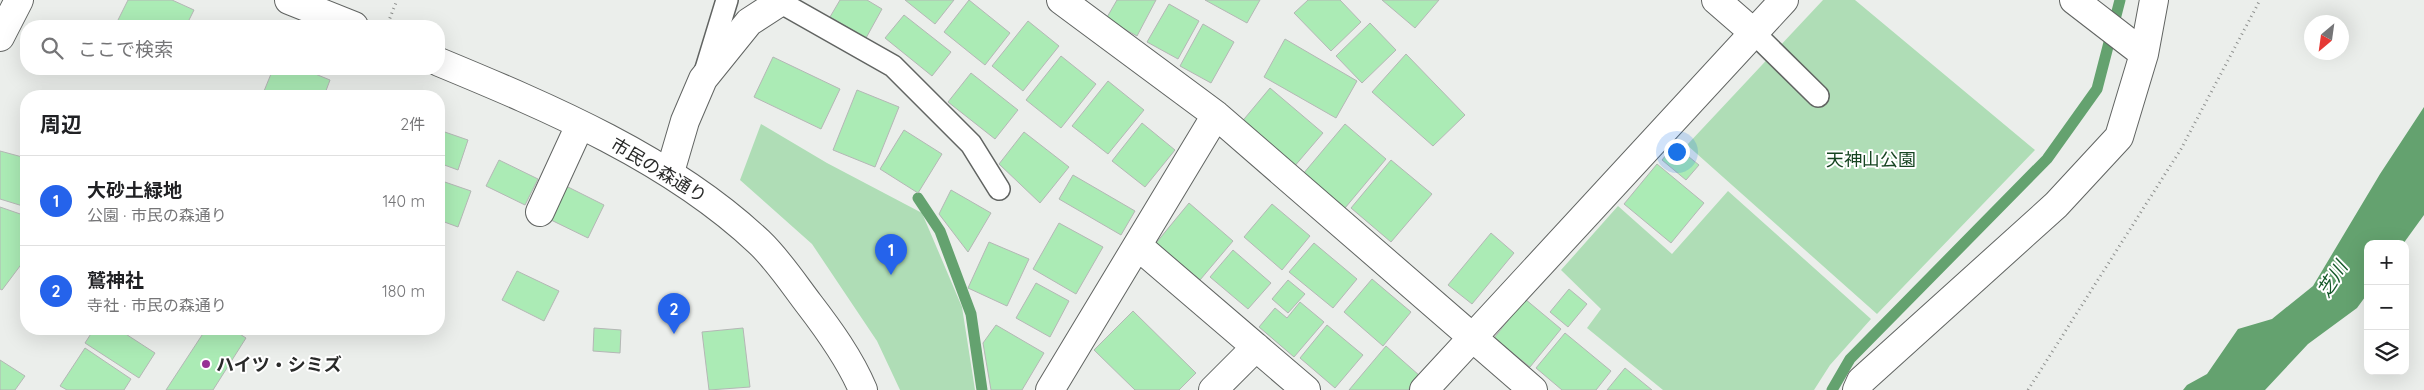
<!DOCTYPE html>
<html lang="ja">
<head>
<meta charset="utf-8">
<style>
	:root { --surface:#fff; --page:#f2f2f2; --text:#202124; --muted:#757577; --line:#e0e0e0; --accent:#2563eb }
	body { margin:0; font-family:Quicksand,"Noto Sans JP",sans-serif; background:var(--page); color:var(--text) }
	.controls { position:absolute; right:15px; bottom:15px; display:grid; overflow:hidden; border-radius:10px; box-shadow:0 5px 20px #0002 }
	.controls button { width:45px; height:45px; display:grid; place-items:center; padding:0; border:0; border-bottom:1px solid var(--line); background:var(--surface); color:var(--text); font:25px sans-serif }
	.compass { position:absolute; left:2304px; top:15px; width:45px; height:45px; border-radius:50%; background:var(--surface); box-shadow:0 5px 20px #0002; rotate:209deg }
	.you { position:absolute; left:1676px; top:151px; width:18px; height:18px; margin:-12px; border:4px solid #fff; border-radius:50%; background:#1a73e8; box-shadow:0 0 0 8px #1a73e833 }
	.badge { display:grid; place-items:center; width:32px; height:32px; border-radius:50%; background:var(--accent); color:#fff; font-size:16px; font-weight:700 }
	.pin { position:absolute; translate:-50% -41px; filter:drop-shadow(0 1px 2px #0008) }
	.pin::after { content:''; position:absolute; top:26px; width:18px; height:15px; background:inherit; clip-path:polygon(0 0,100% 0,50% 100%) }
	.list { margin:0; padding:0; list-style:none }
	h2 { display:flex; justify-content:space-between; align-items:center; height:65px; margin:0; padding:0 20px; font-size:21px }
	h2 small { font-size:16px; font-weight:400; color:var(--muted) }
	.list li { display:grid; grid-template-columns:32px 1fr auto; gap:15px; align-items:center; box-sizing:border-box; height:90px; padding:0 20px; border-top:1px solid var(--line) }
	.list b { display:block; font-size:19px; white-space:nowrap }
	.list p { margin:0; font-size:16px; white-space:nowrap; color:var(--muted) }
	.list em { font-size:16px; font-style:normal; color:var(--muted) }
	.icon { flex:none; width:28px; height:28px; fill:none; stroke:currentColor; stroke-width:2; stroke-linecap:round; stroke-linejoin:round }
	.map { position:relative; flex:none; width:2424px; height:390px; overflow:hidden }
	.search { position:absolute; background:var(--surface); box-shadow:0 5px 20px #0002; left:20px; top:20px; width:425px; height:55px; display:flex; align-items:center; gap:12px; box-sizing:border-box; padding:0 18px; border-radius:20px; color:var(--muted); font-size:19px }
	.panel { position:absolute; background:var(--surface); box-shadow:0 5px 20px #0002; left:20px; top:90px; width:425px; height:245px; border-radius:20px }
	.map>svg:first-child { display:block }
	.green { fill:#afddb6 }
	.water { fill:#64a26f }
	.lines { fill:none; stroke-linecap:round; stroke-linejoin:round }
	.stream { stroke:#64a26f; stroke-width:11 }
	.building { fill:#abebb5; stroke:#b4b7b5 }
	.service-casing { stroke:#616462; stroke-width:24 }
	.minor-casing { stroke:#616462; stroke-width:30 }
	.tertiary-casing { stroke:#616462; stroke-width:30 }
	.primary-casing { stroke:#616462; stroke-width:30 }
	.path { stroke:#8c8e8c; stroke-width:3; stroke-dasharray:1 4; stroke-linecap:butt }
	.service { stroke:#fff; stroke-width:21 }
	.minor { stroke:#fff; stroke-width:28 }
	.tertiary { stroke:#fff; stroke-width:28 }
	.primary { stroke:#fff; stroke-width:28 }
	.poi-dot { fill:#973095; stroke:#fff; stroke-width:2 }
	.labels { text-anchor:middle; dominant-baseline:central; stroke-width:4; stroke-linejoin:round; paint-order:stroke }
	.park-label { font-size:18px; fill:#174522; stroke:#fff }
	.street-label { font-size:18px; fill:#292a29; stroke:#fff }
	.poi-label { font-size:18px; font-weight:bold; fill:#292a29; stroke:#fff; text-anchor:start }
	.water-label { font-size:19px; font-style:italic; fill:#145828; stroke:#fff }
</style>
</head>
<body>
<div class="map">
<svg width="2424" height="390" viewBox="0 0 2424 390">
	<rect width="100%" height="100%" fill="#ebeeeb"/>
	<path class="green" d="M1823,0H1855L2035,150L1877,314L1687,145Z
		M761,124L827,163L922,213L962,307L975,390H900L877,341L812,244L740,180Z
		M1728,191L1871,319L1830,365L1814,390H1663L1587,328L1601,309L1561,270L1618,206L1672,254Z"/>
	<path class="water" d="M2424,107V215L2403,244H2368V293L2357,308L2308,344L2265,390H2183L2187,385L2207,374L2238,329L2272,319L2313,286L2380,174Z"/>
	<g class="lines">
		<path class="stream" d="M918,198L940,231L971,314L982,390
			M1832,390L1850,359L2047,159L2097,89L2120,0"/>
	</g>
	<path class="building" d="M128,0H172L194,10L186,26H115Z
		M840,0H867L882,9L866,38L830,17Z
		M905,0H954L935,24Z
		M969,0L1010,33L985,65L944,32Z
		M1117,0H1156L1137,36L1106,19Z
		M1205,0H1260L1247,23Z
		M1308,0H1340L1361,22L1331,51L1294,13Z
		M1382,0H1439L1415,28Z
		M1169,4L1199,21L1178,59L1147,42Z
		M904,15L951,52L932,76L885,38Z
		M1028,21L1059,46L1023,91L992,66Z
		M1370,23L1396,50L1362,83L1336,56Z
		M1203,24L1234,42L1211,83L1180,66Z
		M1285,39L1357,81L1336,118L1264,77Z
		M1406,54L1465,115L1433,146L1372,92Z
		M1061,56L1096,84L1061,128L1026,100Z
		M773,57L840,89L821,129L754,97Z
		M273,69H303L330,80L324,96H262Z
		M971,73L1018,110L995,139L948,102Z
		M1108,81L1144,110L1108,154L1072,126Z
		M1270,88L1323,133L1293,168L1240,124Z
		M857,90L899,107L875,167L833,150Z
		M1142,123L1175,150L1145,187L1112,161Z
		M1345,124L1386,159L1345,208L1303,174Z
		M439,130L468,140L458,170L439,163Z
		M904,130L942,154L918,193L880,169Z
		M1024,132L1069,167L1040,203L999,164Z
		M1674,145L1699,165L1686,180L1662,160Z
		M0,151L26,158V207L0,199Z
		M499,160L538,179L525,205L486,186Z
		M1391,160L1432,194L1391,242L1351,208Z
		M1657,164L1704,203L1671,243L1624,204Z
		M1073,175L1135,211L1121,235L1059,199Z
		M439,180L471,191L458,227L439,220Z
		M566,186L604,205L588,238L549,219Z
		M951,190L991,213L968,252L939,214Z
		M1189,203L1233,241L1200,280L1156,243Z
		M1272,204L1310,236L1282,270L1244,237Z
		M0,207L26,216V258L2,290L0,289Z
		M1059,223L1103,247L1076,294L1033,269Z
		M1491,233L1514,253L1472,304L1448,285Z
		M989,242L1029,259L1007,306L968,288Z
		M1314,243L1357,279L1333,308L1289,272Z
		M1233,250L1271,283L1248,309L1210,277Z
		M517,271L559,291L544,321L502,300Z
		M1372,279L1411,312L1383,346L1344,312Z
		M1288,280L1305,294L1288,313L1272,299Z
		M1036,283L1069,301L1050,337L1016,318Z
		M1569,289L1587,304L1568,327L1550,312Z
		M1525,299L1561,329L1530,367L1494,338Z
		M1300,302L1324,322L1294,357L1259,327L1275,308L1287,318Z
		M1133,311L1196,373L1179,390H1135L1094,350Z
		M996,325L1044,353L1022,390H991L983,343Z
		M1327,325L1363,355L1335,388L1300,358Z
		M594,328L621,330L620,353L593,351Z
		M743,328L750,387L709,390L702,332Z
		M94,329H118L155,353L139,378L85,343Z
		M206,329H232L246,338L213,390H166Z
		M1565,333L1611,371L1596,390H1562L1536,368Z
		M1386,346L1420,376L1408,390H1349Z
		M85,348L131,379L124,390H67L60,386Z
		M0,360L25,376L15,390H0Z
		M1625,368L1652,390H1607Z"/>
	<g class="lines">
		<g class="service-casing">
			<path id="service" d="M780,2L893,66L971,144L999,189
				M1754,33L1818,96
				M705,72L727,0"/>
		</g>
		<g class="minor-casing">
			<path id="minor" d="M1061,0L1216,115L1533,390
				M1716,0L1754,33
				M2074,0L2144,54
				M670,172L685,121L703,79L749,22L783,0
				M540,212L580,125
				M1138,246L1306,390
				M1050,390L1216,115
				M1213,390L1256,347
				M1424,390L1784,0
				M1857,390L1861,381L2056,205L2119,137L2144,54L2154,0"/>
		</g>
		<g class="tertiary-casing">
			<path id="tertiary" d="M289,0L354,26
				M439,62C550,108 671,159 759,242C778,260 793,283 809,304C829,330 850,359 863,390"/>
		</g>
		<g class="primary-casing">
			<path id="primary" d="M0,37L19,0"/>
		</g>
		<path class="path" d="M388,23L397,0
			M2028,390L2181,149L2260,0"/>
		<use href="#service" class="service"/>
		<use href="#minor" class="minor"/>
		<use href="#tertiary" class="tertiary"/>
		<use href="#primary" class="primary"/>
	</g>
	<circle class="poi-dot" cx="206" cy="364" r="5"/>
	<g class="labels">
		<g class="park-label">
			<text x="1871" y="159">天神山公園</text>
		</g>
		<g class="street-label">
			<text transform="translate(659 170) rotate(31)">市民の森通り</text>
		</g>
		<g class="poi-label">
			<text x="216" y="364">ハイツ・シミズ</text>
		</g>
		<g class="water-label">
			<text transform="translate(2332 279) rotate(-58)">芝川</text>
		</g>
	</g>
</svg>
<div class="controls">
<button>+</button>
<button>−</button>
<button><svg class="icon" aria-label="layers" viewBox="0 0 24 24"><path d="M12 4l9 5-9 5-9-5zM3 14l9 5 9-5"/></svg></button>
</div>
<svg class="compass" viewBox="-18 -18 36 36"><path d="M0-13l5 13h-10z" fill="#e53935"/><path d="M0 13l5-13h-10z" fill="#757577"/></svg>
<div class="you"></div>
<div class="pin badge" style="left:891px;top:275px">1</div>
<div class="pin badge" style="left:674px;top:334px">2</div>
<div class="search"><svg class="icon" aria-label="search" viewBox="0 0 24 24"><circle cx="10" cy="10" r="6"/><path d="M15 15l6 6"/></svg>ここで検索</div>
<section class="panel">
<h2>周辺<small>2件</small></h2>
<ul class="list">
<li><span class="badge">1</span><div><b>大砂土緑地</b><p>公園 · 市民の森通り</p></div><em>140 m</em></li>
<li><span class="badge">2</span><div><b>鷲神社</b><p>寺社 · 市民の森通り</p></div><em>180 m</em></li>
</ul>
</section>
</div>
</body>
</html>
